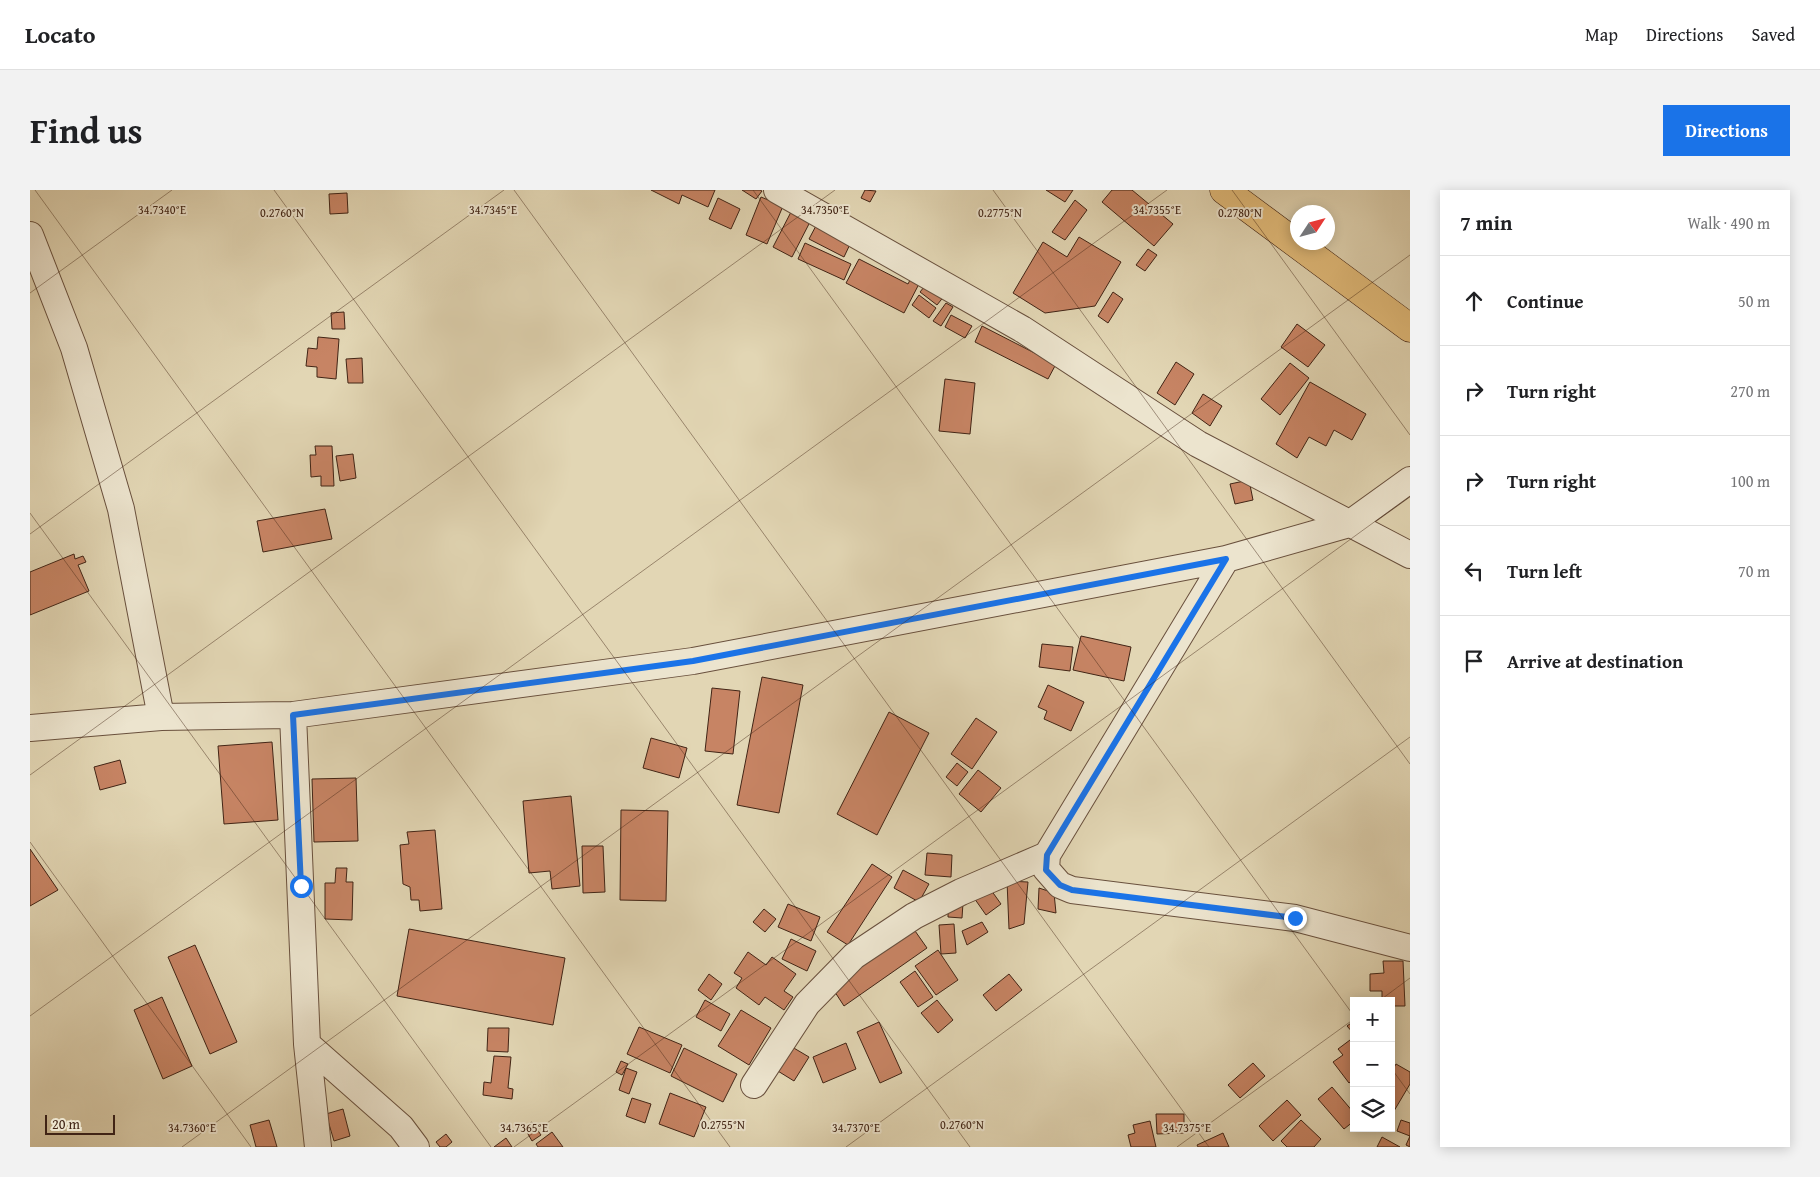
<!DOCTYPE html>
<html lang="en">
<head>
<meta charset="utf-8">
<style>
	:root { --surface:#fff; --page:#f2f2f2; --text:#202124; --muted:#757577; --line:#e0e0e0; --accent:#1a73e8 }
	body { margin:0; font-family:"Gentium Book Plus",serif; background:var(--page); color:var(--text) }
	.controls { position:absolute; right:15px; bottom:15px; display:grid; overflow:hidden; border-radius:0px; box-shadow:0 2px 12px #0003 }
	.controls button { width:45px; height:45px; display:grid; place-items:center; padding:0; border:0; border-bottom:1px solid var(--line); background:var(--surface); color:var(--text); font:25px sans-serif }
	.compass { position:absolute; left:1260px; top:15px; width:45px; height:45px; border-radius:50%; background:var(--surface); box-shadow:0 2px 12px #0003; rotate:54deg }
	.scale { position:absolute; left:15px; bottom:12px; width:70px; box-sizing:border-box; padding-left:5px; border:2px solid #412415; border-top:0; font-size:14px; line-height:18px; white-space:nowrap; color:#412415; -webkit-text-stroke:4px #ece4ce; paint-order:stroke }
	.stop { position:absolute; width:15px; height:15px; margin:-11px; border:4px solid #1a73e8; border-radius:50%; background:#fff }
	.stop.end { background:#1a73e8; border-color:#fff; box-shadow:0 1px 5px #0008 }
	.list { margin:0; padding:0; list-style:none }
	h2 { display:flex; justify-content:space-between; align-items:center; height:65px; margin:0; padding:0 20px; font-size:21px }
	h2 small { font-size:16px; font-weight:400; color:var(--muted) }
	.list li { display:grid; grid-template-columns:32px 1fr auto; gap:15px; align-items:center; box-sizing:border-box; height:90px; padding:0 20px; border-top:1px solid var(--line) }
	.list b { display:block; font-size:19px; white-space:nowrap }
	.list em { font-size:16px; font-style:normal; color:var(--muted) }
	.icon { flex:none; width:28px; height:28px; fill:none; stroke:currentColor; stroke-width:2; stroke-linecap:round; stroke-linejoin:round }
	.map { position:relative; flex:none; width:1380px; height:957px; overflow:hidden; border-radius:0px }
	header { display:flex; align-items:center; gap:30px; box-sizing:border-box; height:70px; padding:0 25px; background:var(--surface); border-bottom:1px solid var(--line) }
	header strong { font-size:24px }
	nav { display:flex; gap:28px; margin-inline-start:auto; font-size:18px }
	.intro { display:flex; align-items:center; justify-content:space-between; box-sizing:border-box; height:120px; padding:0 30px }
	h1 { margin:0; font-size:35px }
	.button { padding:12px 22px; border-radius:0px; background:var(--accent); color:#fff; font-size:18px; font-weight:700 }
	main { display:flex; gap:30px; padding:0 30px }
	aside { flex:1; background:var(--surface); border-radius:0px; box-shadow:0 2px 12px #0003 }
	.map>svg:first-child { display:block }
	.building { fill:#c78464; stroke:#412415 }
	.lines { fill:none; stroke-linecap:round; stroke-linejoin:round }
	.street-casing { stroke:#69503d; stroke-width:28 }
	.highway-casing { stroke:#412415; stroke-width:29 }
	.street { stroke:#ece4ce; stroke-width:26 }
	.highway { stroke:#e1bb7a; stroke-width:28 }
	.route { stroke:#1a73e8; stroke-width:6 }
	.ticks { fill:none; stroke:#412415; stroke-width:1; stroke-opacity:0.45 }
	.ticks-label { font-size:12px; text-anchor:middle; fill:#412415; stroke:#ece4ce; stroke-width:4; stroke-linejoin:round; paint-order:stroke }
</style>
</head>
<body>
<header>
<strong>Locato</strong>
<nav><a>Map</a><a>Directions</a><a>Saved</a></nav>
</header>
<div class="intro"><h1>Find us</h1><a class="button">Directions</a></div>
<main>
<div class="map">
<svg width="1380" height="957" viewBox="0 0 1380 957">
	<rect width="100%" height="100%" fill="#e2d6b4"/>
	<filter id="stains"><feTurbulence type="fractalNoise" baseFrequency=".004" numOctaves="4"/><feColorMatrix values="0 0 0 0 .2 0 0 0 0 .09 0 0 0 0 .02 0 0 0 .5 -.17"/></filter>
	<radialGradient id="worn" r=".72"><stop offset=".6" stop-color="#630" stop-opacity="0"/><stop offset="1" stop-color="#630" stop-opacity=".3"/></radialGradient>
	<path class="building" d="M621,0H685L678,17L652,5L649,14Z
		M712,0H730L732,1L726,9Z
		M835,0L846,1L840,12L831,8Z
		M1016,0H1043L1035,12Z
		M1082,0H1102L1143,34L1124,56L1072,12Z
		M317,3L318,23L300,24L299,4Z
		M731,7L753,16L737,54L716,45Z
		M688,8L710,19L701,39L679,29Z
		M1045,10L1057,20L1035,50L1022,42Z
		M762,20L781,30L762,67L743,57Z
		M788,32L822,50L814,67L779,49Z
		M1049,47L1091,72L1065,116L1015,123L983,103L1013,52L1037,67Z
		M775,53L821,74L814,90L768,69Z
		M1118,59L1127,65L1115,81L1106,75Z
		M829,69L878,94L882,86L891,90L874,123L816,93Z
		M898,92L915,105L907,115L890,102Z
		M1083,102L1093,109L1078,133L1068,126Z
		M889,105L906,118L899,128L882,115Z
		M916,113L923,117L911,136L903,131Z
		M314,122L315,139H302L301,123Z
		M921,125L942,136L935,148L915,137Z
		M1267,134L1295,155L1278,177L1251,157Z
		M952,136L1026,174L1018,189L945,152Z
		M288,147L309,149L306,189L287,187V177L276,176L278,158L287,159Z
		M332,168L333,193H318L316,169Z
		M1146,172L1164,184L1145,215L1127,203Z
		M1260,173L1279,188L1250,225L1231,209Z
		M915,189L945,193L940,244L909,241Z
		M1280,192L1336,224L1322,250L1304,240L1296,256L1279,247L1267,268L1246,254Z
		M1173,204L1192,216L1180,236L1162,223Z
		M285,256H302L304,296H291V286L281,287L280,265H286Z
		M323,264L326,288L310,291L306,266Z
		M1219,290L1223,310L1205,314L1200,294Z
		M295,319L302,349L233,362L227,331Z
		M44,364L45,369L53,366L56,372L48,375L59,401L0,425V382Z
		M1051,446L1101,457L1094,491L1043,480Z
		M1012,454L1043,457L1040,481L1009,477Z
		M732,487L773,495L749,623L707,615Z
		M1018,495L1054,512L1041,541L1014,529L1017,521L1008,517Z
		M682,498L710,501L703,564L675,561Z
		M859,522L899,543L847,645L807,624Z
		M946,528L967,542L942,579L921,564Z
		M621,548L657,558L649,588L613,578Z
		M242,552L248,630L194,634L188,556Z
		M90,570L96,593L70,600L64,577Z
		M927,573L938,582L927,596L916,587Z
		M948,580L971,598L951,622L929,604Z
		M326,588L328,651L284,652L282,589Z
		M541,606L550,696L522,699L520,681L499,683L493,611Z
		M591,620L638,621L636,711L590,710Z
		M405,640L412,719L390,721L389,710H381L380,697L373,694L370,655L379,654L377,642Z
		M552,656H573L575,702L553,703Z
		M0,659L28,700L0,716Z
		M897,663L922,665L921,687L895,685Z
		M842,674L862,687L818,755L797,742Z
		M306,678H317L316,692H323L322,730L295,729V693H305Z
		M873,680L899,694L889,712L864,698Z
		M977,691L998,692L994,734L979,739Z
		M1009,698L1024,703L1026,723L1008,719Z
		M961,700L971,714L956,725L942,705Z
		M933,713L932,728L918,727V719Z
		M758,714L790,727L781,751L748,737Z
		M734,719L746,729L735,742L723,732Z
		M952,732L958,742L937,755L932,741Z
		M924,734L926,763L911,764L909,735Z
		M883,738L897,758L814,816L801,796Z
		M379,739L535,768L523,835L367,806Z
		M761,749L786,761L777,781L752,769Z
		M165,755L207,852L180,864L138,767Z
		M908,760L928,790L906,805L885,776Z
		M718,762L736,775L742,767L766,784L754,801L763,807L754,820L735,807L729,815L706,798L712,788L704,783Z
		M1353,771H1373L1375,816H1361V811H1352V801H1340V784L1354,783Z
		M885,781L903,807L888,817L870,792Z
		M679,784L692,794L681,810L668,800Z
		M979,784L992,800L966,821L953,805Z
		M132,807L162,876L133,889L104,820Z
		M675,810L700,824L691,841L666,827Z
		M907,810L923,830L908,843L891,823Z
		M711,820L741,838L719,875L688,856Z
		M1324,831V844L1317,836Z
		M849,832L872,883L850,893L827,842Z
		M609,837L652,855L640,883L597,864Z
		M458,838H479L478,862L457,861Z
		M1324,847V889L1319,893L1303,872L1313,865L1308,859Z
		M816,853L826,879L793,893L783,867Z
		M757,854L779,867L764,891L743,878Z
		M654,858L707,884L693,912L641,886Z
		M464,866L481,867L478,898L483,899L482,909L453,905L454,892L461,893Z
		M591,871L598,874L592,885L586,882Z
		M1223,873L1235,886L1210,908L1198,895Z
		M1366,874L1380,882V894L1361,926V883Z
		M596,878L607,882L599,904L589,900Z
		M1302,897L1324,923V931L1314,939L1288,909Z
		M640,903L676,917L664,947L629,934Z
		M602,908L621,914L615,933L596,926Z
		M1257,910L1271,925L1243,951L1229,936Z
		M313,919L320,946L304,951L296,924Z
		M1126,924H1154V943L1127,944Z
		M239,930L247,957H226L220,935Z
		M1271,930L1291,949L1284,957H1257L1251,951Z
		M1371,930L1380,933V957L1376,955L1380,946L1367,941Z
		M1120,931L1126,957H1101L1098,945L1105,943L1103,935Z
		M502,932L511,945L502,951L494,937Z
		M522,942L533,957H508L506,954Z
		M1193,943L1199,957H1168L1167,955Z
		M416,944L422,952L416,957H410L406,952Z
		M1352,947L1370,957H1347Z
		M476,948L482,957H464Z"/>
	<g class="lines">
		<g class="street-casing">
			<path id="street" d="M747,0L992,139L1168,254L1380,365
				M0,45L44,158L91,319L131,527
				M1196,369L1017,665L1016,679L1030,695L1042,700L1265,728L1380,758
				M263,525L277,854L288,957
				M0,538L131,527L263,525L663,471L1196,369L1319,334L1380,290
				M277,854L371,937L386,957
				M724,895L777,814L824,766L884,726L931,702L1017,665"/>
		</g>
		<g class="highway-casing">
			<path id="highway" d="M1194,0L1380,138"/>
		</g>
		<use href="#street" class="street"/>
		<use href="#highway" class="highway"/>
	</g>
	<g class="lines">
		<path class="route" d="M271,696L263,525L663,471L1196,369L1017,665L1016,680L1030,695L1042,700L1265,728"/>
	</g>
	<path class="ticks" d="M5,0L700,957M244,0L940,957M484,0L1179,957M723,0L1324,826M963,0L1380,574M1202,0L1380,245M0,103L142,0M0,323L461,957M0,344L474,0M0,585L805,0M0,652L221,957M1349,811L1380,788M0,826L1137,0M1361,878L1380,904M152,957L1380,65M484,957L1380,306M816,957L1380,547M1147,957L1324,829"/>
	<g class="ticks-label">
		<text x="1127" y="24">34.7355°E</text>
		<text x="132" y="24">34.7340°E</text>
		<text x="463" y="24">34.7345°E</text>
		<text x="795" y="24">34.7350°E</text>
		<text x="252" y="27">0.2760°N</text>
		<text x="970" y="27">0.2775°N</text>
		<text x="1210" y="27">0.2780°N</text>
		<text x="693" y="939">0.2755°N</text>
		<text x="932" y="939">0.2760°N</text>
		<text x="162" y="942">34.7360°E</text>
		<text x="494" y="942">34.7365°E</text>
		<text x="826" y="942">34.7370°E</text>
		<text x="1157" y="942">34.7375°E</text>
	</g>
	<rect width="100%" height="100%" filter="url(#stains)"/>
	<rect width="100%" height="100%" fill="url(#worn)"/>
</svg>
<div class="controls">
<button>+</button>
<button>−</button>
<button><svg class="icon" aria-label="layers" viewBox="0 0 24 24"><path d="M12 4l9 5-9 5-9-5zM3 14l9 5 9-5"/></svg></button>
</div>
<svg class="compass" viewBox="-18 -18 36 36"><path d="M0-13l5 13h-10z" fill="#e53935"/><path d="M0 13l5-13h-10z" fill="#757577"/></svg>
<div class="scale">20 m</div>
<div class="stop" style="left:271px;top:696px"></div>
<div class="stop end" style="left:1265px;top:728px"></div>
</div>
<aside>
<h2>7 min<small>Walk · 490 m</small></h2>
<ul class="list">
<li><svg class="icon" aria-label="ahead" viewBox="0 0 24 24"><path d="M12 20V5M6 11l6-6 6 6"/></svg><div><b>Continue</b></div><em>50 m</em></li>
<li><svg class="icon" aria-label="right" viewBox="0 0 24 24"><path d="M7 20v-9h11M14 6l5 5-5 5"/></svg><div><b>Turn right</b></div><em>270 m</em></li>
<li><svg class="icon" aria-label="right" viewBox="0 0 24 24"><path d="M7 20v-9h11M14 6l5 5-5 5"/></svg><div><b>Turn right</b></div><em>100 m</em></li>
<li><svg class="icon" aria-label="left" viewBox="0 0 24 24"><path d="M17 20v-9H6M10 6l-5 5 5 5"/></svg><div><b>Turn left</b></div><em>70 m</em></li>
<li><svg class="icon" aria-label="arrive" viewBox="0 0 24 24"><path d="M6 21V4h12l-3 4 3 4H6"/></svg><div><b>Arrive at destination</b></div></li>
</ul>
</aside>
</main>
</body>
</html>
